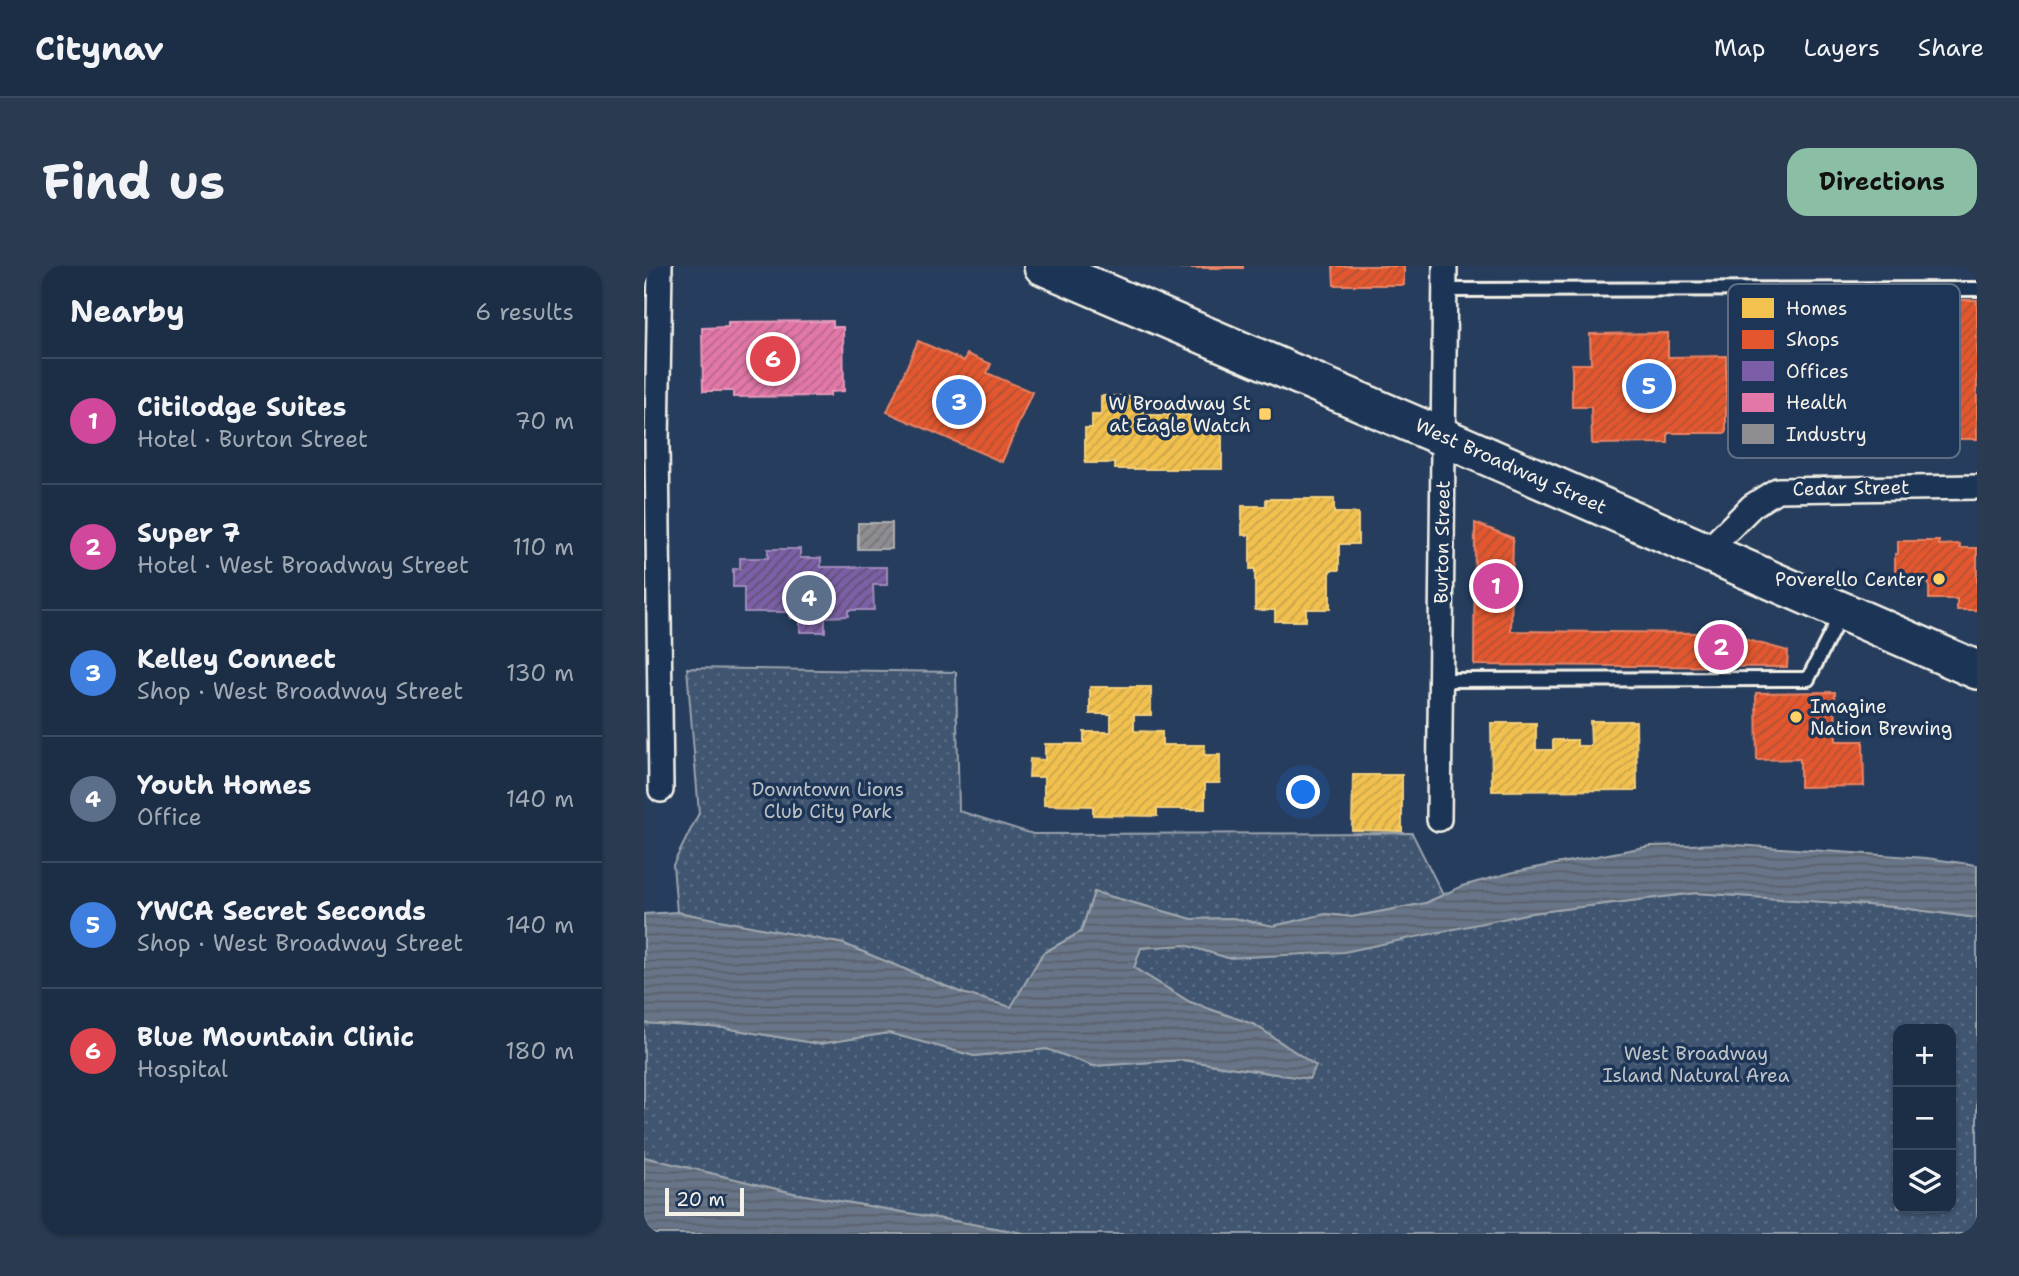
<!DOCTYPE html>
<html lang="en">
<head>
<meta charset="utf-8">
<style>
	:root { --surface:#1c2e46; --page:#293a51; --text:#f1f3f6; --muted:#a0a8b3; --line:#3a4a5f; --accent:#8abfa5 }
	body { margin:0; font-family:"Shantell Sans",sans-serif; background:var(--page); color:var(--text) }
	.controls { position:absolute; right:21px; bottom:21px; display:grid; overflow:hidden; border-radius:14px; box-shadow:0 2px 5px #0004 }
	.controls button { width:63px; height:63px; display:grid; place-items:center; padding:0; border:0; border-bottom:2px solid var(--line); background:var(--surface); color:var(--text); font:35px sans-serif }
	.scale { position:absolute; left:21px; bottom:18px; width:79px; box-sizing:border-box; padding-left:7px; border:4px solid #f4f1e8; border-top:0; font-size:19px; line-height:24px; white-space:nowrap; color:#f4f1e8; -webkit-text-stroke:5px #1d3557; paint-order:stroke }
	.you { position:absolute; left:660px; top:527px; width:24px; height:24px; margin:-18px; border:5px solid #fff; border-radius:50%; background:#1a73e8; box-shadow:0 0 0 10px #1a73e833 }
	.badge { display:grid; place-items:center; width:46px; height:46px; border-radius:50%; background:var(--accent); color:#fff; font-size:23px; font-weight:700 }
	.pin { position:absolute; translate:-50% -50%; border:4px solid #fff; box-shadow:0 2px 7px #0006 }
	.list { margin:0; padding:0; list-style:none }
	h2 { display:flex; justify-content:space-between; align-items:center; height:91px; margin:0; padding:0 28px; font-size:30px }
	h2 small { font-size:23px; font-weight:400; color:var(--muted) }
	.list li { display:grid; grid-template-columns:46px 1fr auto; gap:21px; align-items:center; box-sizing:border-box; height:126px; padding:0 28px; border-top:2px solid var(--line) }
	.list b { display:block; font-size:26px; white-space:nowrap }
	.list p { margin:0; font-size:23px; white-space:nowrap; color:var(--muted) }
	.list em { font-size:23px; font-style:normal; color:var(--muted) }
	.icon { flex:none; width:38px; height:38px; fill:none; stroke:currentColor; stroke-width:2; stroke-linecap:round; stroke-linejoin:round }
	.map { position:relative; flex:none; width:1333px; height:968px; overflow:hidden; border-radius:21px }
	header { display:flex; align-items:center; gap:42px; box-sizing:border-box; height:98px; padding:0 35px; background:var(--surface); border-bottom:2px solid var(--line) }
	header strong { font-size:33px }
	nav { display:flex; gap:38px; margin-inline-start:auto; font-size:24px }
	.intro { display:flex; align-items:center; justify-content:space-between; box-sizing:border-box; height:168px; padding:0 42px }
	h1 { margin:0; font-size:49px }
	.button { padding:18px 32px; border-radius:21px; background:var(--accent); color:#111; font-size:24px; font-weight:700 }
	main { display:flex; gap:42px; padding:0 42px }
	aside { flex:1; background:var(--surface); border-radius:21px; box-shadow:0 2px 5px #0004 }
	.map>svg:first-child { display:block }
	.park { fill:url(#park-dots); stroke:#9aa2ac; stroke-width:2; fill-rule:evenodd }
	.water { fill:url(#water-rules); stroke:#9fa7ae; stroke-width:2 }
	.homes { fill:url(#homes-hatch); stroke:#f3cf7c; stroke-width:2 }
	.shops { fill:url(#shops-hatch); stroke:#e98566; stroke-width:2 }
	.offices { fill:url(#offices-hatch); stroke:#9f8aba; stroke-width:2 }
	.health { fill:url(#health-hatch); stroke:#e89cbb; stroke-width:2 }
	.industry { fill:url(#industry-hatch); stroke:#acabac; stroke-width:2 }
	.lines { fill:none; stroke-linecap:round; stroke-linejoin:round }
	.lane-casing { stroke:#f4f1e8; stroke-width:18 }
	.street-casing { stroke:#f4f1e8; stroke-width:28 }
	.primary-casing { stroke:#f4f1e8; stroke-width:42 }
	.lane { stroke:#1d3557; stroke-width:12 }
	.street { stroke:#1d3557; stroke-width:23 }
	.primary { stroke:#1d3557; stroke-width:37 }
	.poi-dot { fill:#ffd166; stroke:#1d3557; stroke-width:2.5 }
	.labels { text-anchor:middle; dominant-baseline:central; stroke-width:7; stroke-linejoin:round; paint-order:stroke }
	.poi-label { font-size:19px; fill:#f4f1e8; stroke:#1d3557; text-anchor:end }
	.street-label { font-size:19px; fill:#f4f1e8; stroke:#1d3557 }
	.park-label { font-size:19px; fill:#bec2c4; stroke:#1d3557 }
	.key { fill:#1d3557; stroke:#5e6d82; stroke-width:2 }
	.key-label { font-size:19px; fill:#f4f1e8 }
</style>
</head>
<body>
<header>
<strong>Citynav</strong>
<nav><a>Map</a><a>Layers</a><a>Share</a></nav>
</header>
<div class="intro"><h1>Find us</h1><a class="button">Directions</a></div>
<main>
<aside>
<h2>Nearby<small>6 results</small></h2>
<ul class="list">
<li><span class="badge" style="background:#d1479c">1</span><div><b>Citilodge Suites</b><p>Hotel · Burton Street</p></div><em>70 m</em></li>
<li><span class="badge" style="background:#d1479c">2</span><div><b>Super 7</b><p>Hotel · West Broadway Street</p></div><em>110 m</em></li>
<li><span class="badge" style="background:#3f7fe0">3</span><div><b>Kelley Connect</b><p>Shop · West Broadway Street</p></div><em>130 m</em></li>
<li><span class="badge" style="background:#5c6f8a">4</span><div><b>Youth Homes</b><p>Office</p></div><em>140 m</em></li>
<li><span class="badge" style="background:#3f7fe0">5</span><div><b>YWCA Secret Seconds</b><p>Shop · West Broadway Street</p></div><em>140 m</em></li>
<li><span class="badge" style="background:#e0444e">6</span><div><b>Blue Mountain Clinic</b><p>Hospital</p></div><em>180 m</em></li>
</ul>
</aside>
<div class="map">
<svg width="1333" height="968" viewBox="0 0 1333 968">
	<defs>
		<pattern id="park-dots" width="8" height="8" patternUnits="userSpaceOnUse" patternTransform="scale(1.75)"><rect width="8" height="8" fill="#40546f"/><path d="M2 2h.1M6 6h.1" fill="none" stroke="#5c6d84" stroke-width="1.8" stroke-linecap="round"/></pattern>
		<pattern id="water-rules" width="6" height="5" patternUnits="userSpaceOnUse" patternTransform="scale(1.75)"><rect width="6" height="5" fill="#677588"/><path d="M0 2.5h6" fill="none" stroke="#585e67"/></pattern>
		<pattern id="homes-hatch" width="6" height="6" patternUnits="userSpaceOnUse" patternTransform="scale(1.75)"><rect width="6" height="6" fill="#f2c14e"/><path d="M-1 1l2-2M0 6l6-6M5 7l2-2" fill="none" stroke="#c8a34c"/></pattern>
		<pattern id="shops-hatch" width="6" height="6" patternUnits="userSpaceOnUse" patternTransform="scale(1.75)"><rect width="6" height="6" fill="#e4572e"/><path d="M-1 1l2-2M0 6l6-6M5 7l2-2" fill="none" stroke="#ae5236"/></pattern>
		<pattern id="offices-hatch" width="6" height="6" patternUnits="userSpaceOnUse" patternTransform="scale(1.75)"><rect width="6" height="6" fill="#7b5ea7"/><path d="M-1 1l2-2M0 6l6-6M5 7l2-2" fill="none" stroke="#605272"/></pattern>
		<pattern id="health-hatch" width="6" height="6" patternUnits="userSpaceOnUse" patternTransform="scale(1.75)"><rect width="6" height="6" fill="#e377a8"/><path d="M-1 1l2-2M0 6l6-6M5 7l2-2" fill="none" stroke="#b5698b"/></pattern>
		<pattern id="industry-hatch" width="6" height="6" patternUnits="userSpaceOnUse" patternTransform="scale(1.75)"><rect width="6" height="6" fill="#8d8d92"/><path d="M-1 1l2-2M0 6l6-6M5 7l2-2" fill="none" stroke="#757577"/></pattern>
	</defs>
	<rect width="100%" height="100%" fill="#263d5d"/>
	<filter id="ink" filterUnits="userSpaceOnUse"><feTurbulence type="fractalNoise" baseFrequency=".0143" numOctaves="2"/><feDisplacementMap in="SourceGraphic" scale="14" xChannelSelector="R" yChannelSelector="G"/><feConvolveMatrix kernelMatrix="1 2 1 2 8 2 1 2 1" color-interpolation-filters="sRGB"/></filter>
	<g filter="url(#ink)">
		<path class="park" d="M43,402L312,406L315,545L389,568L768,567L799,629L782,637L708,651L682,648L629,660L589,652L548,653L450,626L437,666L399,687L367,742L318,727L200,678L33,646L29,599L55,547Z
			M1052,627L1251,641L1333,652V968H385L149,927L0,891V757L81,762L175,778L245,767L330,790L403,783L449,800L539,794L665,813L672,800L611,759L546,736L490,702L497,681L541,679L584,692L887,647ZM1254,763H1307V942H1254Z"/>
		<path class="water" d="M1078,578L1282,592L1333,599V652L1251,641L1052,627L887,647L700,686L584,692L541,679L497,682L490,702L546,736L611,759L672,800L665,813L539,794L449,800L403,783L330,790L245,767L175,778L81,762L0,757V648L33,646L200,678L318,727L367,741L399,687L437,666L450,626L548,653L589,652L629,660L682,648L708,651L782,637L818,620L870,606L1006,580Z
			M0,891L149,927L385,968H0Z"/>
		<path class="homes" d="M457,130H494V142H500V149H546V158H551V165H578V203H471V197H441V162H448V149H457Z
			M622,233H690V247H714V278H695V304H686V343H662V355H631V344H611V303H606V269H598V240H622Z
			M446,421H507V449H490V465L518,466V479H561L560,489H576V517H561V543H513V550L449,549V540L400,539V511H385L386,493L401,494V478H440V466H467V448H446Z
			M946,455H992L993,524L848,525L847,457H892V484H909V474H933V480H947Z
			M709,509H758V565L708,564Z"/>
		<path class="shops" d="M526,0H599V2H526Z
			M689,0H760V19H690Z
			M1250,34H1333V173H1221V133H1250Z
			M1024,67V91L1082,90V167H1024V177L948,178L947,141H928V98H947L946,68Z
			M274,75L320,95L323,88L347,98L343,107L388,126L358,196L243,146Z
			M831,257L869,272L867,365L1060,367V360H1096V372L1144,385L1143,401L830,399Z
			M1254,275H1295V279L1316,278V282H1333V344H1313V333H1285V317H1257V309H1251V288H1254Z
			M1191,426L1192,475H1219L1220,520L1156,521V493L1113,494L1112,427Z"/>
		<path class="offices" d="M124,283H156V292H177V301H243V319H229L230,344H204V350L181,351V366H156V352H146V346H100V321H89V303H96V292H124Z"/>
		<path class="health" d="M189,55V61H199L200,125L186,126V130L89,131V125H59L58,62L84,61V56Z"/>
		<path class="industry" d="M214,257H248V283H214Z"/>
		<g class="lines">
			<g class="lane-casing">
				<path id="lane" d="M800,24L1333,23
					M796,414L1164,413L1197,348"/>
			</g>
			<g class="street-casing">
				<path id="street" d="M16,0L13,177L17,524
					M1062,286L1108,240L1133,224L1333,221
					M795,553L801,0"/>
			</g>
			<g class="primary-casing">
				<path id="primary" d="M399,0L799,171L1333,404"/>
			</g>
			<use href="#lane" class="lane"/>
			<use href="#street" class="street"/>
			<use href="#primary" class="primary"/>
		</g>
	</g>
	<g class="poi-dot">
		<rect x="614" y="141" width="14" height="14" rx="3.5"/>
		<circle cx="1295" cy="313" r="7"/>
		<circle cx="1152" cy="451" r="7"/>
	</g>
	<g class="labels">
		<g class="poi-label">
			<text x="607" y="137">W Broadway St<tspan x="607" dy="22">at Eagle Watch</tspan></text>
			<text x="1281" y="313">Poverello Center</text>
			<text x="1166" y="440" text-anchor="start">Imagine<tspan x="1166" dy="22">Nation Brewing</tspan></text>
		</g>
		<g class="street-label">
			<text transform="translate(867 200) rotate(24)">West Broadway Street</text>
			<text transform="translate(1207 222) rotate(-1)">Cedar Street</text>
			<text transform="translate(798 276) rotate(-89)">Burton Street</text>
		</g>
		<g class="park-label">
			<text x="184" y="523">Downtown Lions<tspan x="184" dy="22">Club City Park</tspan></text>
			<text x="1052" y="787">West Broadway<tspan x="1052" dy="22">Island Natural Area</tspan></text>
		</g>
	</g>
	<rect x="1084" y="18" width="232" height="174" rx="10" class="key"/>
	<rect x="1098" y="32" width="32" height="20" fill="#f2c14e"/>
	<rect x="1098" y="64" width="32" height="19" fill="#e4572e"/>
	<rect x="1098" y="95" width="32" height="20" fill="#7b5ea7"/>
	<rect x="1098" y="127" width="32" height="19" fill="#e377a8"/>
	<rect x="1098" y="158" width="32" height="20" fill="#8d8d92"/>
	<g class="key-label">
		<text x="1142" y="49">Homes</text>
		<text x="1142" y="80">Shops</text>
		<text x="1142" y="112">Offices</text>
		<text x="1142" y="143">Health</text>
		<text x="1142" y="175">Industry</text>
	</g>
</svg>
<div class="controls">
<button>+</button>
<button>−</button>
<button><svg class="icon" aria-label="layers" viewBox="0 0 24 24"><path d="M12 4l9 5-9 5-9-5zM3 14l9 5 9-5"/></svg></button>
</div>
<div class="scale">20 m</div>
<div class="you"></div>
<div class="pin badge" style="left:852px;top:320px;background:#d1479c">1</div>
<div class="pin badge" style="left:1077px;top:381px;background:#d1479c">2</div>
<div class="pin badge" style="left:315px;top:136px;background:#3f7fe0">3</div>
<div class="pin badge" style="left:165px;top:332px;background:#5c6f8a">4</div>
<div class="pin badge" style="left:1005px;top:120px;background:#3f7fe0">5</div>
<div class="pin badge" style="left:129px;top:93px;background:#e0444e">6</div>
</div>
</main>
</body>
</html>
